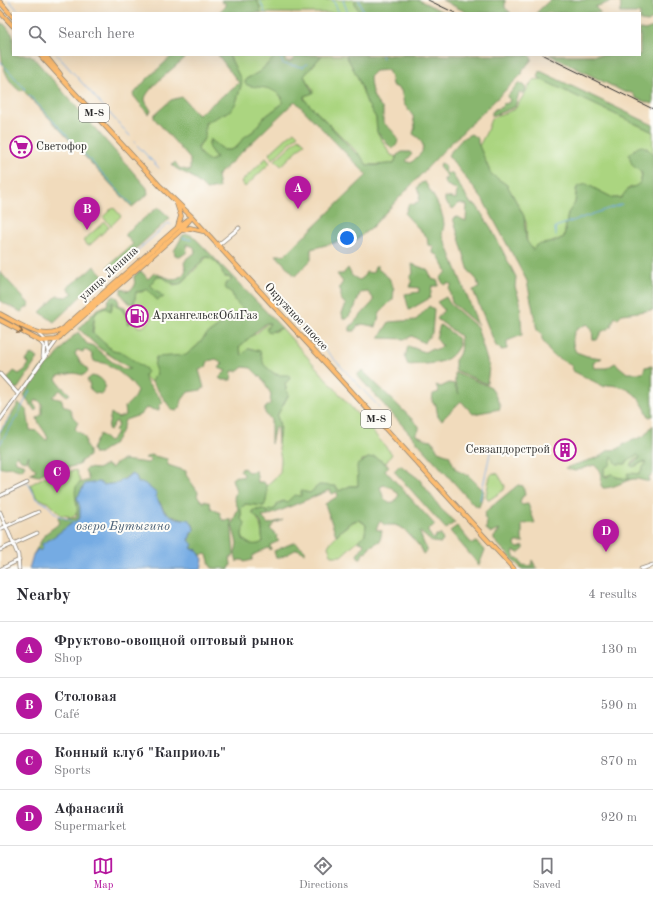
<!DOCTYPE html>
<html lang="en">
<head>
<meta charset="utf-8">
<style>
	:root { --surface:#fff; --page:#f2f2f3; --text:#2b2b33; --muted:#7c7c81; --line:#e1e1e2; --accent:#b5179e }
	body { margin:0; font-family:"Old Standard TT",serif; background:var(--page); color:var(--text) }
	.you { position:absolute; left:347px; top:238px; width:14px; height:14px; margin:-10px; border:3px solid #fff; border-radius:50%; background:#1a73e8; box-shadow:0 0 0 6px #1a73e833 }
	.badge { display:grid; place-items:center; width:26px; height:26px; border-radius:50%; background:var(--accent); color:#fff; font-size:13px; font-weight:700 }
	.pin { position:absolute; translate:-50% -33px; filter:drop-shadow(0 1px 2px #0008) }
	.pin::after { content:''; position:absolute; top:21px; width:14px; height:12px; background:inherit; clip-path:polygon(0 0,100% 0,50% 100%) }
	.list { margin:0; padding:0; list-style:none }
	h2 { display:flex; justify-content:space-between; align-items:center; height:52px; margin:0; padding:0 16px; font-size:17px }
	h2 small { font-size:13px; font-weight:400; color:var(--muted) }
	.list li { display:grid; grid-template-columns:26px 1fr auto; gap:12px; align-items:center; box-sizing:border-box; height:56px; padding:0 16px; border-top:1px solid var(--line) }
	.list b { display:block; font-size:15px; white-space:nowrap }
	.list p { margin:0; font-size:13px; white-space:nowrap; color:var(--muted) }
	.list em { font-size:13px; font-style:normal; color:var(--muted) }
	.icon { flex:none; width:22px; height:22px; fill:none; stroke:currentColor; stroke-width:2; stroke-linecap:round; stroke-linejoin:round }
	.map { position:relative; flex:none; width:653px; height:569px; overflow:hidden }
	.search { position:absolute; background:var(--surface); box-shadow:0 4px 16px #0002; left:12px; right:12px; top:12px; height:44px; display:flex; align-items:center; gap:10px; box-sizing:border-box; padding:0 14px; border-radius:0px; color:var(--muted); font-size:15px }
	.sheet { height:276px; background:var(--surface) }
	nav { display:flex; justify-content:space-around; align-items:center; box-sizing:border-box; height:56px; border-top:1px solid var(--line); background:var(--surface); font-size:11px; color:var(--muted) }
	nav a { display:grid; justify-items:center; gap:2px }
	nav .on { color:var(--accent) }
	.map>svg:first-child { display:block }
	.green { fill:#abd580; stroke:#6b8056 }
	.forest { fill:#88b66e; stroke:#5a704c; fill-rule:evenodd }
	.water { fill:#74abe3; stroke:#506b87 }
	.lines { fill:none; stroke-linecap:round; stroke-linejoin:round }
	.stream { stroke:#74abe3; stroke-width:1 }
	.minor-casing { stroke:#8e8374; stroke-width:4.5 }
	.major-casing { stroke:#8e8374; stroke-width:5.5 }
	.minor { stroke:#fff; stroke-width:3 }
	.major { stroke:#fdbc70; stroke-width:4 }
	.rail { stroke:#2b2b2b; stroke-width:1 }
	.oneway { stroke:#8a6c4a }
	.labels { text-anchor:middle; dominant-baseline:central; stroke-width:4; stroke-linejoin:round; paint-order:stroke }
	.shield { fill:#fdfcf7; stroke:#6a6a68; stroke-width:1 }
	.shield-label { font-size:11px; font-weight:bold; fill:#2b2b2b }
	.poi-label { font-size:12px; fill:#2b2b2b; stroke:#fdfcf7; text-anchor:start }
	.street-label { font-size:12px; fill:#2b2b2b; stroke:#fdfcf7 }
	.water-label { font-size:13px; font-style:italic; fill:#485e75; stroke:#fdfcf7 }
</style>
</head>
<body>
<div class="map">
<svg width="653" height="569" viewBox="0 0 653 569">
	<rect width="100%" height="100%" fill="#fdfcf7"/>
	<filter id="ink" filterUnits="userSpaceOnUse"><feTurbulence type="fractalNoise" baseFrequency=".025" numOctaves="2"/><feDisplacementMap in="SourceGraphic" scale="8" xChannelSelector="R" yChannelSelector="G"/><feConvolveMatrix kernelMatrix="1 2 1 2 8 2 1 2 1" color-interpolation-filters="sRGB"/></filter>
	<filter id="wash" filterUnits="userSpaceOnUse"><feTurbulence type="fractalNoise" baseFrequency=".012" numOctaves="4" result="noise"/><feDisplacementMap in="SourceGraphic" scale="16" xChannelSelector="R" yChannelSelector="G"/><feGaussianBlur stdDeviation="0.9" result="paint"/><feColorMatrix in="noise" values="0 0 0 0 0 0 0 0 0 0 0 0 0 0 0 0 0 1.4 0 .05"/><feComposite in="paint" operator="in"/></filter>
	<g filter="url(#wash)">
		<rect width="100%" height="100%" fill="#f1dbbc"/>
		<path class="green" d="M257,0H354L359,13H260V7Z
			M229,55H275V57L259,72L246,79L245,83L247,85C261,88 280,85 283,103L262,119L255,130L246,136L237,147L230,150H224L212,141H209V148L216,158L210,161L201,155L198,149L205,137L204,126C210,116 223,117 231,109C238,103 239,91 242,82Z
			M322,55H346L358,78L367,103L376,118L377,132L391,155L396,157L394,164L367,165L360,155L306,101L304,96L313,93V90L304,76Z
			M542,79L653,132V154L647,148L635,149L629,155C636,165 648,175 637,186L629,188L621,198H613L586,184L576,189L575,203L568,213L564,237L533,250L527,243L526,222L521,210L507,185L491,174L479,146L486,133L491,119L515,109L533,80Z
			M294,131L298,135L273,159L269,154Z
			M299,138L305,143L281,166L275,160Z
			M266,158L270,163L245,187L241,182Z
			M113,207L121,216L111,226L103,217Z
			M104,222L109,227L90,245H87L83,241Z
			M207,257L215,260L222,270V273L225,277L231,278V281L225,284V287L232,293L235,301L242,307L243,311L206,335L198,345L186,355L156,358L157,374L153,378L152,382L144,378L145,374L131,358L121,353L113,351L93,333L95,313L105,308L112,309V302H114L124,311L128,319L127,322L134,321L138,327H143L152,319L139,305L134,304L136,292H142L147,288L158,300L149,285L156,277H163L174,285L182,283Z
			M269,322V327L274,332L282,328L392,454L386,463L374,457L362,460L358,486H350L339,491L337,487L319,485L310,493L304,492L301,496H293L287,502L283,501L278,503L275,509L267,512L264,509L253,510L252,513C262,521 261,530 263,542C255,547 249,545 243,539L242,534L245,523L241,519V509L245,504L264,506L266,501V486L280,473L281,459L278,444L280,426L277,416L288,396L285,383L289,380C281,374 268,374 262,363C260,359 262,355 260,351L248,349L242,355L239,347L251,336L256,334Z
			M638,455L640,458L635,459L630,465L636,466L643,462L646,463L639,474L631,473L628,479L616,477L613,474L604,476V468L612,457L620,463L626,464L633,457Z
			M76,470C83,487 87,501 73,517L61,515L50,504L37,497L30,485L44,477Z
			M493,473L498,474L505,486L504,490L489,500L486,496L490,476Z
			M359,520L366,525L365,534L341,556H332L328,547C330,540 351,520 359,520Z"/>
		<path class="forest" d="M221,0H257L260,7V13H218C222,9 226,8 225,2L222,3Z
			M354,0H419L445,13H359Z
			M442,0H505V8L511,13H468Z
			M550,0H653V19L648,22L640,21V13H620L621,5L620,2L613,1L595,7L601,13H536Z
			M0,24H4L13,35V55H31L147,188L148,194L132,207L23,90L20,91C0,77 0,50 0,24Z
			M653,27V104L637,99L632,93L624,92L550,55H640V29L645,30Z
			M173,55H188C179,64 144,90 145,100C146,104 150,108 151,111L148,114L133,95L145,81Z
			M218,55H229L242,82L236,103L231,110L205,123V137L198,147C198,154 204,158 210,161L216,158L209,148L210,139L224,150H230L237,147L243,138L255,130L262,119L282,104V97C269,85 262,89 247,85L245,83L246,79L259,72L275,57V55H283L286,61L289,62L293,60L295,55H322L304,76L313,93L304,96V99L355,152L360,155L367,165C377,167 385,163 394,164L397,155L402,152H410L412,154L406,161L411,163L422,152L423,145L419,138L413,134L415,127L413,116L404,104L401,90L392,85L391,78L388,70L375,71L370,76C370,88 373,101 383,109V122C389,129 407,139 392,149L377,132L376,118L367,103L358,78L346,55H529L532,59L523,70L522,74L443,151L372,227L351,244L337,242L311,249V260L295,276L276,255H285L367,175L295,101L217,176L219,188L206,190C202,185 196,181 192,177C187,173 179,172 172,165L175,162L179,168L190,171V159L154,118V115L171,100L182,97L198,115L239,83Z
			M540,71L653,125V132L544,81L538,77Z
			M519,82L526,88L524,93H519L515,107L492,116V112L495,109L502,107L503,104L508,103L510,100L507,97Z
			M471,134L478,139V143L491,174L507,185L524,216L526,240L533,250L536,245L554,242L564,237L568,213L575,203L577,187L586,184L613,198H621L627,190C636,185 642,186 642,173L632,165L629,155C639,145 642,142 653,154V310L622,314L618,318L615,317C608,330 615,325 601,332L597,340H593L592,329L587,324C584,326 580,327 577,329C571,335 572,345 576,352L587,356L602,358L593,363L595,368H607L615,363L627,373H643L645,367L652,366L653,416L649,417C640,396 630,385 606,385L605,387L573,371L572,366L553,355L548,350V348L542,340V334L537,330L527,281L483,200L448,155L463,138Z
			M441,163L445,165V171L448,174L451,172L471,204L476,205L491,228L516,277L515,287L520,301L522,335L507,341V349L502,350L496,346L473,290L479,288L477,280L469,271L453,218L457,217L466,221L467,205L459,203L453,209L445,202V197L456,199L457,190L445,184L444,179H447V176L439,167Z
			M425,182C432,194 443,210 444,224C444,229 441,232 443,236C455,266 467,295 478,325L452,303L449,288L452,285L448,283L444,285L440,278L447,272L438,255L433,253L434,246L428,245L427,237L405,214L409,203L414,205L416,202L418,203L420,195L417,188L421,183Z
			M158,207L170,218L111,271L108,266L133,244L126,236V233Z
			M188,234L193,236L282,328L270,332L266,330L270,323H266L239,347L242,355L249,348L260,351L264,365L276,375H289L290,379L285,383L286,390L289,394L277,416L280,426L278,443L277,429L275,426L271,444V420L265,413V408L270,404L271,394L266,386L265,382L251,368L243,367L238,371H232L231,380H222L219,378L226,371L219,368L223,363L216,359L208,361L206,367L199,370L204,388L201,390L188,392L182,400L180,408L177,411L172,410L152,382L153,377L157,374L154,366L156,357L186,355L198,345L206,335L243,309L234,300L232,293L226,289L225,284L231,281V278L224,276L218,263L208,257L204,258C201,264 197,265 193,270C181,284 180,290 163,277H156L150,285L164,297L157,300L147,289L143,291L136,292L134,304L129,303L121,294V289L129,291L135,286L134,276L141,271L148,279L154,273L174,280L183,275L186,270L184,263L187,258L195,253L194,247L186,244L187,252L180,257L175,255L174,251L183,235Z
			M412,264L428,270L432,279L438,281V286H432L430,298L409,310L405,294L419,292V288L410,287L412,282L410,278L413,273Z
			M94,266L103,275L54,322L40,312L57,296L67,297L73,293L67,288C76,280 87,274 94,266Z
			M375,266H378V269L389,278L394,289L393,299L380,312L376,327L363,324L357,326L355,331H350V327L373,302V298L368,292L360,293L355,307L347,319L343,318L342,313L346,305L341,299V291L339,288L343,282L337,274H343L348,268L352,276L359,280L363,278L366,272L373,273Z
			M0,272L30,305L21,312L0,301Z
			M114,296L118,298L119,305L125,307L127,313L134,321L127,324L128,319L123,311L112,302L111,311L105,308L95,313L92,332L113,351L123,353L146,369L147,372L144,375C144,384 159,393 163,403L159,405V411L146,408L140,415L125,420C122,430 120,437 112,445C108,448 103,449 100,454H94L92,449L100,434L109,442L117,433L115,431L118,425L117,421L114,423L110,430L108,429L111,413L118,418L126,415L125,407L134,398L137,391C133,382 113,366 104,363C100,362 98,363 94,361L91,353L84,349L83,352L77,350L75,354L82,364L87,368L88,372L83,375L74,373L58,376L56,379L61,386L70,394L67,396L60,390L52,397L62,400L63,405L70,409L73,417L78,422L75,429C79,433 82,433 85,438C87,443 84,446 89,450V456L81,461L79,465L66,468L63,465L60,469L45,472L38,476L30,474L36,470L28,461L29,455L26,461L21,460L17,455L15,458L16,462L25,465L22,470L13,467L0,468V432L19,403L27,411L30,430L37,431L46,440L48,439C46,431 38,425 37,418L42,414V404L38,400L34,401L33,403L37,409L35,411L24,395L40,369L52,362L68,341L78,332L87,344L92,345L111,361L123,369H131L99,348L79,329L96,310L107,305L109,299Z
			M446,297L450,304L477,327L489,367L487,384L455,370V360C462,353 461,345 460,336L437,319L444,310L437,302Z
			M429,306L434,309L432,333L424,343L412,336L406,339L379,338L389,322L416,320Z
			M440,325L453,334L458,339L459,345C449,367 429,363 408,365L405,358L408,346L425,352L430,349L438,350L442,346L436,338Z
			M31,354L38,358L18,388L15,389L7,379L14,371L19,374L26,369L29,363L26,361Z
			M362,370L419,426V430L415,434L425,439L432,440L438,451L449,455L456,470L469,476L484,491L479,507L474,505L357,375Z
			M455,372L491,387L500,405V409L473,414L461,401L442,420L438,417L436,405L432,402L433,394L439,392L436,385L441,387L449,383L454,384L459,394L455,383Z
			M92,376L100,378C107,384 105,386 102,394L95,393L89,388L90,385L87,380Z
			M653,425V474L649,477V481C644,482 639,478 633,479C623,481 615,488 603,488L601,485C602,477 601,470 594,465L575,471L565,468L599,457L609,450L618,449L626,443L644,436ZM638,455L640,458L630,465L633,467L643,462L646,463L639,474L628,473L627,474L629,478L628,479L616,477L612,473L607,477L604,476V468L610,465L612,457L617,464H625L633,457Z
			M150,455L167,459L168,465L186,471V475L198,492L197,496L204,503V500L210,503L211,508L220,513L222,520H231L234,555L233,557H230L231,565L229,569L212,568C208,564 210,559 206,554L201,555L191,547L189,537L195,529C190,515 179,521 167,513C162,509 161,502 156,498L157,494L147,486L138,483L136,476L130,474L119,483L103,485L99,482L84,486L77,498L80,507V518C67,526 56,537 42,544L43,547L40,552L38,549L33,555L45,534L60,523L58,518L59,516L66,519L76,518C81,508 69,488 80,483C83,481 85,482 89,480L85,470L87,468L98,469L106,465L112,468L115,464L123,460L148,463L151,461V459L145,458Z
			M375,457L389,466L385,470L435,525L428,529V532L434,540L436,535H441L443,541L441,543L432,542L419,531L427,551L423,554L421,548L404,529L395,525H385L380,521L376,529L382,531L380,541L369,547L367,552L363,553L361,558H359L357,555L364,545L363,543L359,542V540L365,534L366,525C356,512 344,529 336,535L325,504L338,496L337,492L332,494L330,490L270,515L268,513V516L262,517L268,524L283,520L274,524L270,529L277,535L276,538L279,541L270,545L271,550L268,548L253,555L252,560L244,562L243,560H238L237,562L235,554L237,543L232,525L238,508L234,498L236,491L232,479L236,476L243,477L244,474L240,471L241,469L244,468L248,472L256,471L258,482H264C269,488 267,500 264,506L245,504L241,509V519L245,523L242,534L243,539C249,545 255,546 263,542C261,535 263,530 261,523C259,518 253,516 252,511L262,509L268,512L269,510L275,509C278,504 281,500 287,502L294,495L301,496V491L310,493L319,485L335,486L339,491L350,486H358L357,465L368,458ZM384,485L392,488L399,495L394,502C383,504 383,495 380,487Z
			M400,465L419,479L441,509L455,522L446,529L394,471Z
			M518,485L523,486L525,495L522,497L520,503L522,505L528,504L535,523L522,524V540L524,542H516L515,545L518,548L524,546V549L519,553L514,551L513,554L515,558H518L522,565L532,566V560L537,569H522L494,540V537L500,530L491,533L486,529L487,521L484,517L486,511Z
			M457,526L472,544L476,542L485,550L479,565L450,531Z
			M295,542L305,550V553L297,549L280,558H276L274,551Z"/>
		<path class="water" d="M131,474L136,476L138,483H144L156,493V497L164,511L175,518L190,520L195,530L191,533L189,540L193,545L191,548L194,550L196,549L203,559L201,569H29L33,555L38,549L40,551L43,547L42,544C55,537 67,526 80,518V507L77,498L85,484L99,482L103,485L119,483L121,480L125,479Z"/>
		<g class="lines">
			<path class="stream" d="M9,0L20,13
				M260,0L265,13
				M333,0L339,13
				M343,0L348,13
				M359,0L364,13
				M57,55L130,136
				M280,55L283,64L303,67L307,64
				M382,55L383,58
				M0,61L25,89
				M29,95L131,204
				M134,142L159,168
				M556,236L555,227L622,204
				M183,238L192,240
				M115,270L169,223L171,225
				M288,310L379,407
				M0,431L11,416
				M0,444L19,413L30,390
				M7,491L27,481L36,498L46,504L57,515L74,522
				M480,500L492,444"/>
		</g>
	</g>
	<g filter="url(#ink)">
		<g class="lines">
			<g class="minor-casing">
				<path id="minor" d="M217,246L239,228
					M39,334L47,342L48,353
					M40,341L44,346L43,357
					M0,374L18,394
					M0,420L57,340
					M0,496L27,483
					M0,512L18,555L19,569
					M0,529L38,512
					M0,550L37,533
					M1,569L19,560
					M641,569L653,565"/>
			</g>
			<g class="major-casing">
				<path id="major" d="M0,2L13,17
					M0,12L13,26
					M40,55L160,186L192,217L514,569
					M45,55L60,74
					M177,204L181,216L178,226
					M183,230L190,228L203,231
					M0,314C18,323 45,344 64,328
					M0,320L40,341L56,340L180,231L192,217
					M60,337L66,326L177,228L189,219"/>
			</g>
			<use href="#minor" class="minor"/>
			<use href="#major" class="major"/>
			<path class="rail" d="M428,0L455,13
				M543,55L653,109"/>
		</g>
		<defs><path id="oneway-chevron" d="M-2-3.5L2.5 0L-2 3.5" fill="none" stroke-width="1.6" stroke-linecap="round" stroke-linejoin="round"/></defs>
		<use class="oneway" href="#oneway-chevron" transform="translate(20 331) rotate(27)"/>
	</g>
	<defs>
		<g id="supermarket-ring" transform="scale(1.15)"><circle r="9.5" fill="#fdfcf7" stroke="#b5179e" stroke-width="1.5"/><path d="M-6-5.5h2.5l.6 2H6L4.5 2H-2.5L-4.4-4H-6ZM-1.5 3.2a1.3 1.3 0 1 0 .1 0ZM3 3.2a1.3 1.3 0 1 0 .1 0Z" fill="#b5179e"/></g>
		<g id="fuel-ring" transform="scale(1.15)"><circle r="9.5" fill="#fdfcf7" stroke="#b5179e" stroke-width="1.5"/><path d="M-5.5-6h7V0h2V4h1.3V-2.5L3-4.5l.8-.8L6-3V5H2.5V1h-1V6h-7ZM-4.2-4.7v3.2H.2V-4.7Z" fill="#b5179e"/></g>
		<g id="building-ring" transform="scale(1.15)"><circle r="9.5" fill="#fdfcf7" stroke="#b5179e" stroke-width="1.5"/><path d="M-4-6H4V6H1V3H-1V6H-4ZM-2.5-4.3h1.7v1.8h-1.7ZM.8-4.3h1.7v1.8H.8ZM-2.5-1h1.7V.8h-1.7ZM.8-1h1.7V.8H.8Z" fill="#b5179e"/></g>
	</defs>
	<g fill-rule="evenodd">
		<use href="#supermarket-ring" x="21" y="147"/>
		<use href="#fuel-ring" x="137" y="316"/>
		<use href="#building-ring" x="565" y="450"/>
	</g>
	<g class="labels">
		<g class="shield">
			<rect x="79" y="104" width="30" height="18" rx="3"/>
			<rect x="361" y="410" width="30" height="18" rx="3"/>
		</g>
		<g class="shield-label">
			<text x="94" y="113">М-8</text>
			<text x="376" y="419">М-8</text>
		</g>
		<g class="poi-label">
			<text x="36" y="147">Светофор</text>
			<text x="152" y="316">АрхангельскОблГаз</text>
			<text x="550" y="450" text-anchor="end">Севзапдорстрой</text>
		</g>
		<g class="street-label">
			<text transform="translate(109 274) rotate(-42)">улица Ленина</text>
			<text transform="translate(296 317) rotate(47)">Окружное шоссе</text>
		</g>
		<g class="water-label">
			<text x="123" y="526">озеро Бутыгино</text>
		</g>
	</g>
</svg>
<div class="you"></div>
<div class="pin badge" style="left:298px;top:209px">A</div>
<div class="pin badge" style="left:87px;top:230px">B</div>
<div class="pin badge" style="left:57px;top:493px">C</div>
<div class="pin badge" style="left:606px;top:552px">D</div>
<div class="search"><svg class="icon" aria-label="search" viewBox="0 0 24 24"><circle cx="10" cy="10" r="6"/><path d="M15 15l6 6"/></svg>Search here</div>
</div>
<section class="sheet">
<h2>Nearby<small>4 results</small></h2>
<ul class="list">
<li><span class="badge">A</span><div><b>Фруктово-овощной оптовый рынок</b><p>Shop</p></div><em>130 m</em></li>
<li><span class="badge">B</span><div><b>Столовая</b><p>Café</p></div><em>590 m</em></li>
<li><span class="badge">C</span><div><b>Конный клуб &quot;Каприоль&quot;</b><p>Sports</p></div><em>870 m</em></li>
<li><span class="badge">D</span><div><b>Афанасий</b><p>Supermarket</p></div><em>920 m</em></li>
</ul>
</section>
<nav>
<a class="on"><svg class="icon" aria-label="map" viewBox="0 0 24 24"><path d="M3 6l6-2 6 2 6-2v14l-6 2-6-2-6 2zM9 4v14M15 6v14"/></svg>Map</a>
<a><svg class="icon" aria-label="directions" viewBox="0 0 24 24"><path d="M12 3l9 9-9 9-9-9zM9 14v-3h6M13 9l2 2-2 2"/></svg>Directions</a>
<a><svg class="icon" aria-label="saved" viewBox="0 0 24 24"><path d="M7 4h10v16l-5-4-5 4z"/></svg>Saved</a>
</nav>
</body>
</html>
